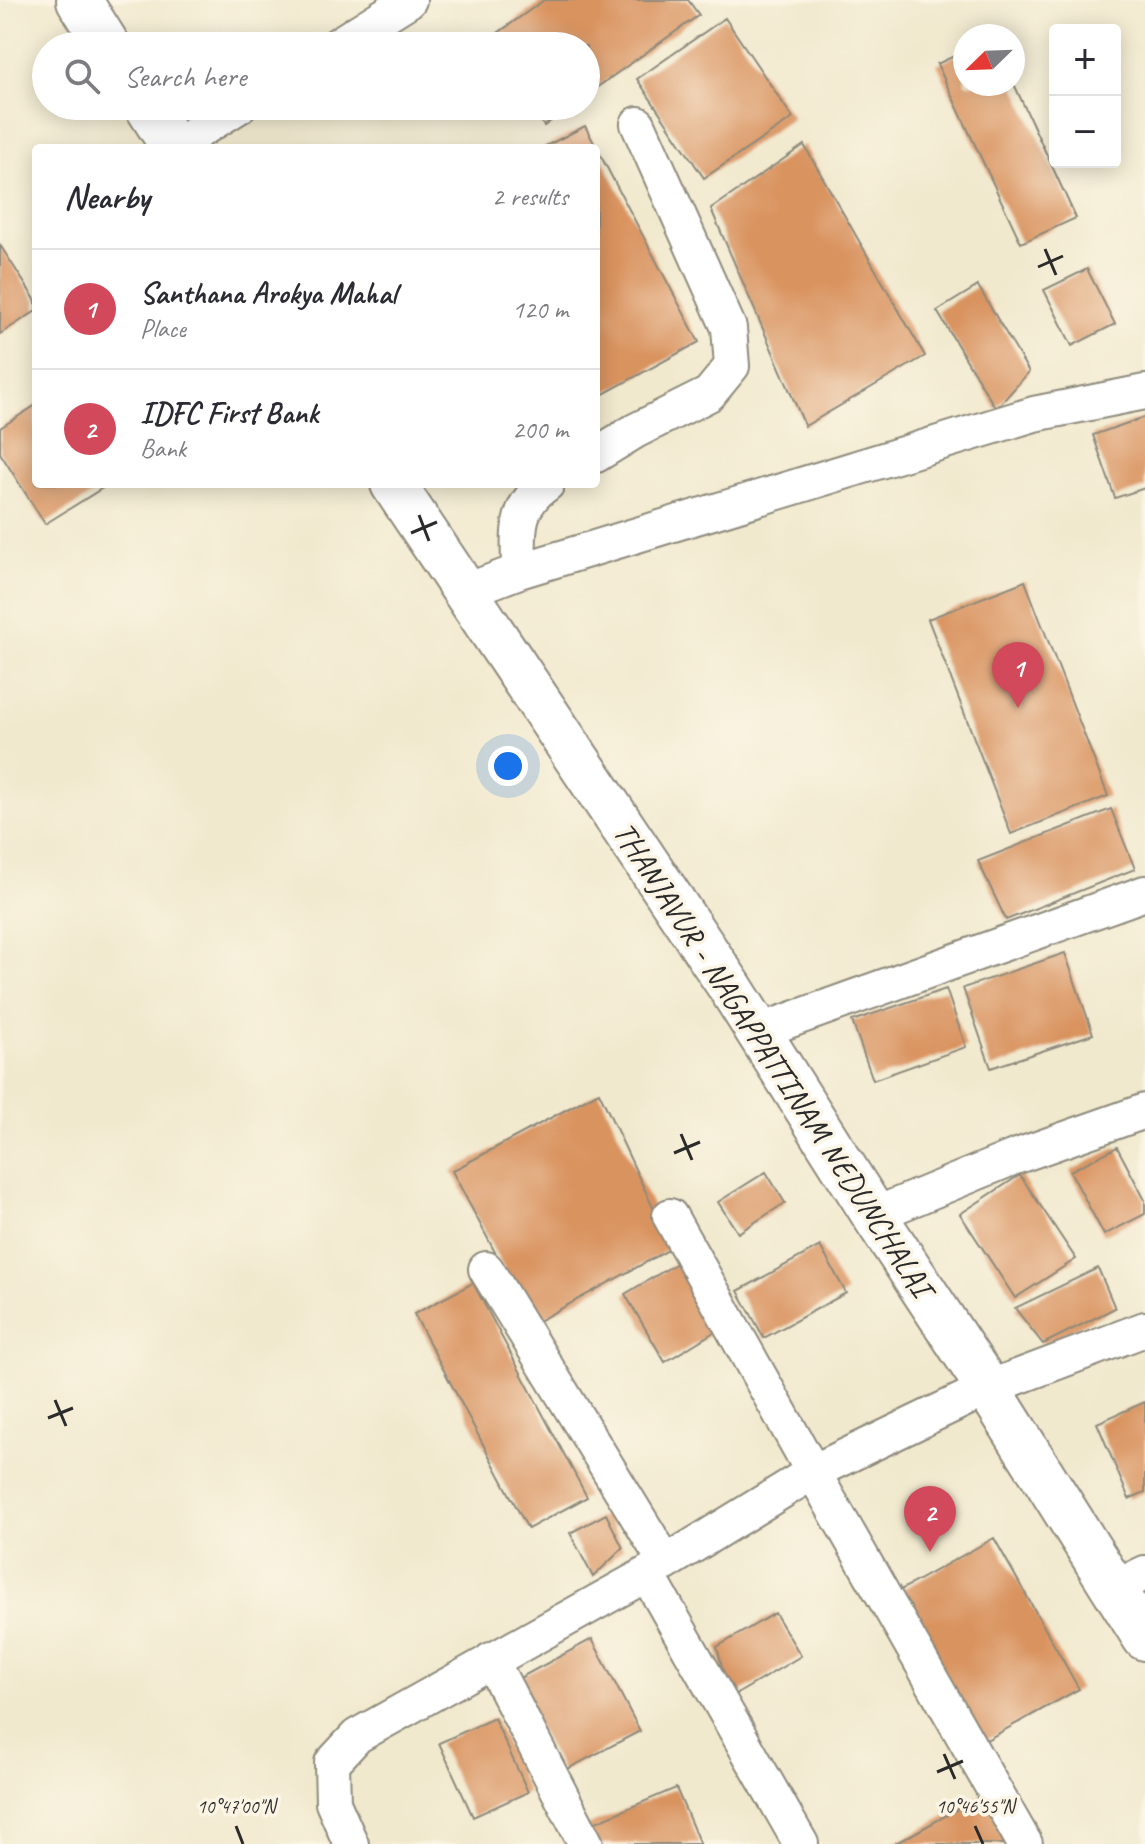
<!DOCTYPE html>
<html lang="en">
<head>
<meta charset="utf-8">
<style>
	:root { --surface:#fff; --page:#f2f2f3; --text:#2b2b33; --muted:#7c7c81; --line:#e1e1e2; --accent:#d1495b }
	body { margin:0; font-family:Caveat,sans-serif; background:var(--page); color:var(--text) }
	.controls { position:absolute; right:24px; top:24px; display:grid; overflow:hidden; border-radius:8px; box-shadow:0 4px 20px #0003 }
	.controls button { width:72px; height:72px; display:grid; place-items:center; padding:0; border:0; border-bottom:2px solid var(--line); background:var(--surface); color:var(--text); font:40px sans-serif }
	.compass { position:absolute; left:953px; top:24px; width:72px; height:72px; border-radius:50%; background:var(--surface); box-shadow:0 4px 20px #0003; rotate:247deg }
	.you { position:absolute; left:508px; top:766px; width:28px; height:28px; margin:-20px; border:6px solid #fff; border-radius:50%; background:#1a73e8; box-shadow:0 0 0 12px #1a73e833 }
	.badge { display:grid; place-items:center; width:52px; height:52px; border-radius:50%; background:var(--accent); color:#fff; font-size:26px; font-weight:700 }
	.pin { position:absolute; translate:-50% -66px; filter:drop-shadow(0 2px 4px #0008) }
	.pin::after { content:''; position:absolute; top:42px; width:28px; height:24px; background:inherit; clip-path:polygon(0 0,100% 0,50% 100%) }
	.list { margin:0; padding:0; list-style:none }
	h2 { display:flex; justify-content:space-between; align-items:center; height:104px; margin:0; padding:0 32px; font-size:34px }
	h2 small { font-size:26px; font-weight:400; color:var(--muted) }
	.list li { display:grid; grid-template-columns:52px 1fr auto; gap:24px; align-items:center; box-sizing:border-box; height:120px; padding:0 32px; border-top:2px solid var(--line) }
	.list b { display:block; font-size:30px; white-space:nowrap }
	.list p { margin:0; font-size:26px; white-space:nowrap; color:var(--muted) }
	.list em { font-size:26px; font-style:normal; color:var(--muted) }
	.icon { flex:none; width:44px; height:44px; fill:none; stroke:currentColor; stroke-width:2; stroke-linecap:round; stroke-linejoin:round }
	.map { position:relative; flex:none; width:1145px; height:1844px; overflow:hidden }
	.search { position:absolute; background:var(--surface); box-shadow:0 4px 20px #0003; left:32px; top:32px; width:568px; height:88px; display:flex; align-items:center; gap:20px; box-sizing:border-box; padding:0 28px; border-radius:44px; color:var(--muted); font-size:30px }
	.panel { position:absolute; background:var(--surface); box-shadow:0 4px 20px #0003; left:32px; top:144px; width:568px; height:344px; border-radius:8px }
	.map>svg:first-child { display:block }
	.building { fill:#d9935f }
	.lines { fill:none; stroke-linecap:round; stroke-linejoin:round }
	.minor-casing { stroke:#8e8a7c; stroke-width:38 }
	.highway-casing { stroke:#8e8a7c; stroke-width:48 }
	.minor { stroke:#fff; stroke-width:34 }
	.highway { stroke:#fff; stroke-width:44 }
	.ticks { fill:none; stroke:#2b2b2b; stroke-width:3 }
	.labels { text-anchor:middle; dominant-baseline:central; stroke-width:7; stroke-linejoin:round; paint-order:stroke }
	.street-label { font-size:32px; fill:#2b2b2b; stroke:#fcf5e5 }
	.ticks-label { font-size:20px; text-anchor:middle; fill:#2b2b2b; stroke:#fcf5e5; stroke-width:7; stroke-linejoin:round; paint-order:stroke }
</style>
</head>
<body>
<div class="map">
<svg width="1145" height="1844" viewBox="0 0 1145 1844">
	<rect width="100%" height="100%" fill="#fcf5e5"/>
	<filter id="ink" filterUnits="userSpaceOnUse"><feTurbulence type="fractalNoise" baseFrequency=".0125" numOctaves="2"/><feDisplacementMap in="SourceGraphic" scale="16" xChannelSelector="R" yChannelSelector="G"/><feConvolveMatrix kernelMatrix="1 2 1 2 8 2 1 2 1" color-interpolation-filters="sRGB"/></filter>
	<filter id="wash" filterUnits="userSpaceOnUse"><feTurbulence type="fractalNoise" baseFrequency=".006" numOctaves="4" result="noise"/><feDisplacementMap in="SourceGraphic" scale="32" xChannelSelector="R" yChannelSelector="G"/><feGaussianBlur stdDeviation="1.8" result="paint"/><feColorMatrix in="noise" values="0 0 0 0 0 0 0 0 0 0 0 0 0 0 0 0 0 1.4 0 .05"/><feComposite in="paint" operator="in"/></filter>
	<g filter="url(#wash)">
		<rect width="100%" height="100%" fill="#f1e9ce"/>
		<g id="blocks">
			<path class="building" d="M544,0H688L699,15L586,95V46H487L484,43Z
				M725,18L793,118L704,178L637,79Z
				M965,51V84H1014L1076,218L1021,243L937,64Z
				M530,106H571L544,126Z
				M585,126L699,342L596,398V148H542Z
				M804,145L925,356L805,426L711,209Z
				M0,245L36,301V311L0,334Z
				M1087,269L1115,324L1072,346L1044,290Z
				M978,286L1029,372L996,409L937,311Z
				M36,405V484H109L45,524L0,453V428Z
				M1145,417V488L1115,498L1093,435Z
				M1025,581L1108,796L1011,834L928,619Z
				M1111,809L1135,869L1006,920L978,861Z
				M1065,953L1093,1034L991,1068L963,988Z
				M946,989L966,1047L873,1080L852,1021Z
				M599,1092L672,1248L533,1324L452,1171Z
				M1117,1147L1145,1200V1214L1104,1235L1070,1171Z
				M766,1172L785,1203L738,1233L718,1202Z
				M1020,1175L1076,1259L1015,1298L960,1214Z
				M820,1246L846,1293L764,1338L738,1291Z
				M684,1259L724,1326L665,1362L625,1294Z
				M1098,1268L1115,1308L1043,1344L1015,1308Z
				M473,1283L587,1497L528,1529L414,1314Z
				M1145,1402V1492L1129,1499L1097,1423Z
				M606,1514L623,1548L593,1577L570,1533Z
				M994,1538L1079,1689L983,1742L899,1591Z
				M775,1613L801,1656L730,1698L717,1647Z
				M592,1639L640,1731L562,1772L514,1681Z
				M494,1718L528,1792L473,1817L439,1743Z
				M676,1788L700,1844H592L584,1827Z
				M990,1791L1007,1844H894L911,1835Z"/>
		</g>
	</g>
	<g filter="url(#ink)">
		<use href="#blocks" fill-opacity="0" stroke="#8e8a7c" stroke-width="2"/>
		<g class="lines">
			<g class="minor-casing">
				<path id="minor" d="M336,46L409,0
					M173,147L239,106
					M596,455L635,431L709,394L732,366L729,328L638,124
					M519,571C519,535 513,507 547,484
					M464,592L519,571L1034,414L1145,392
					M757,1032L1145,893
					M874,1215L1012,1158L1145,1111
					M670,1216L813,1472L1025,1844
					M486,1269L666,1563
					M647,1574L801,1844
					M1114,1588L1145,1573
					M491,1660L586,1844
					M351,1844L333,1803L332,1763L357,1736L647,1574L813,1472L988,1388L1145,1329"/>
			</g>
			<g class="highway-casing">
				<path id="highway" d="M79,0L108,46
					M147,106L174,148
					M393,484L730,987L874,1215L988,1388L1145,1638"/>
			</g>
			<use href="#minor" class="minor"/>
			<use href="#highway" class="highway"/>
		</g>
	</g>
	<path class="ticks" d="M1045,249L1056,275M1038,267L1063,256M419,515L429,541M411,533L437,522M681,1134L692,1160M674,1153L700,1142M55,1400L66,1426M48,1418L73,1408M944,1754L955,1779M937,1772L963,1761M236,1826L243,1844M975,1826L983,1844"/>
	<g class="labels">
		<g class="street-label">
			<text transform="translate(773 1059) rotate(57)">THANJAVUR - NAGAPPATTINAM NEDUNCHALAI</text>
		</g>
	</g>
	<g class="ticks-label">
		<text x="236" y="1813">10°47'00"N</text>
		<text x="975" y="1813">10°46'55"N</text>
	</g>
</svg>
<div class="controls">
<button>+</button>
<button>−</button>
</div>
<svg class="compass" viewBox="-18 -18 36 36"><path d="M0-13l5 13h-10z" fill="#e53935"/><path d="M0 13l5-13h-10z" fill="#7c7c81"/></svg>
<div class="you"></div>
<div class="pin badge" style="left:1018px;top:708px">1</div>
<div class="pin badge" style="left:930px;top:1552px">2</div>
<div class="search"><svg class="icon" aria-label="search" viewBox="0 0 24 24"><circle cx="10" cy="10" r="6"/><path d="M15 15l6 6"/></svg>Search here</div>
<section class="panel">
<h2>Nearby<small>2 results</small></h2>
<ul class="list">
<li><span class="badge">1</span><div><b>Santhana Arokya Mahal</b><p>Place</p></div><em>120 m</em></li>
<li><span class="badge">2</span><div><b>IDFC First Bank</b><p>Bank</p></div><em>200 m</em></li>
</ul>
</section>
</div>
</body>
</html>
